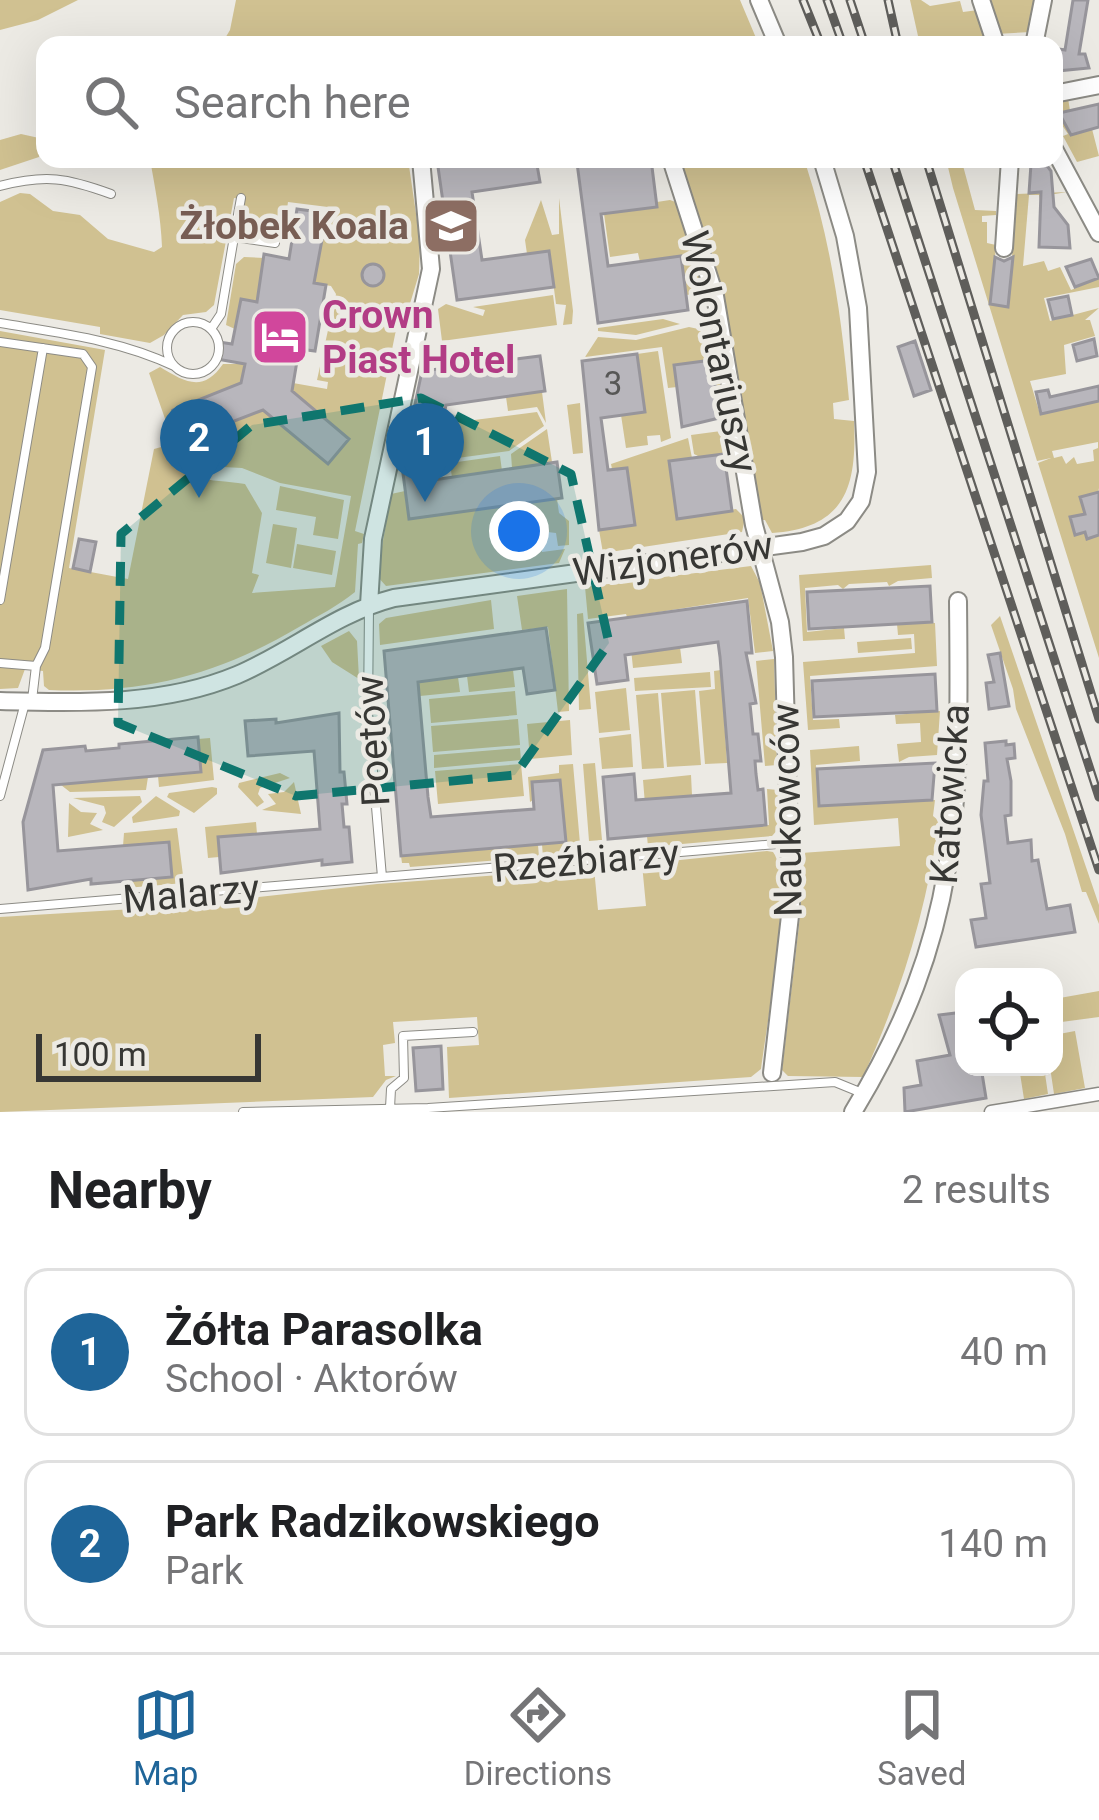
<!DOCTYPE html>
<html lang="en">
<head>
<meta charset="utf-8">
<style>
	:root { --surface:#fff; --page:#f6f6f6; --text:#202124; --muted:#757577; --line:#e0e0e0; --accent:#1f6599 }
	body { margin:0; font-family:Roboto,sans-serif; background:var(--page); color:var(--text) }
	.controls { position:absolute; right:36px; bottom:36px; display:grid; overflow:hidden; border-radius:24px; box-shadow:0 12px 48px #0002 }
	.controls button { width:108px; height:108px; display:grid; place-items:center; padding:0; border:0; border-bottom:3px solid var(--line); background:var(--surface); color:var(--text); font:60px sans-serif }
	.scale { position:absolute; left:36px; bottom:30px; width:225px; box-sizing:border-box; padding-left:12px; border:6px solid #373734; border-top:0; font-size:33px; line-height:42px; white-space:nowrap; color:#373734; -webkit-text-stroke:9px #eceae4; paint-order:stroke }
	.you { position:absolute; left:519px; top:531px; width:42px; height:42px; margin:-30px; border:9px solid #fff; border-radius:50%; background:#1a73e8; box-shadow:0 0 0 18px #1a73e833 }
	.badge { display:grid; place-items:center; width:78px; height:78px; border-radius:50%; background:var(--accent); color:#fff; font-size:39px; font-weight:700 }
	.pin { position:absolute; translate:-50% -99px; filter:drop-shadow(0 3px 6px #0008) }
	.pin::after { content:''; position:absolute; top:63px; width:42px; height:36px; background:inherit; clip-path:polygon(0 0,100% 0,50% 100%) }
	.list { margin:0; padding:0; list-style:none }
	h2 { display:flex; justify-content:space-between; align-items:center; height:156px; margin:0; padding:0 48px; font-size:51px }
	h2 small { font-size:39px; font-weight:400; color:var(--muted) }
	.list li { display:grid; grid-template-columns:78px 1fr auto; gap:36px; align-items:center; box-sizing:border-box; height:168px; margin:0 24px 24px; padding:0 24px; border:3px solid var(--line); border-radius:24px }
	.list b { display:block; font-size:45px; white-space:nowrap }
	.list p { margin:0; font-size:39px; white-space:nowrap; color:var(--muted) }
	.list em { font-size:39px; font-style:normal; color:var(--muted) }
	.icon { flex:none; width:66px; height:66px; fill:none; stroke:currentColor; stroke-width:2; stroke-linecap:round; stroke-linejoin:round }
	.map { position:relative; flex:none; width:1099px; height:1112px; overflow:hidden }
	.search { position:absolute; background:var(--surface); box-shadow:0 12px 48px #0002; left:36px; right:36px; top:36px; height:132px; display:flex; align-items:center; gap:30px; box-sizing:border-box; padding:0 42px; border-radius:24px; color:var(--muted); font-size:45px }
	.sheet { height:540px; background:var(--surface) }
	nav { display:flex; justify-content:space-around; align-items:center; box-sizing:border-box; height:168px; border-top:3px solid var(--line); background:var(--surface); font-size:33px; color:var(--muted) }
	nav a { display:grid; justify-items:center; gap:6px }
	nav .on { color:var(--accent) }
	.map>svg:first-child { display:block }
	.green { fill:#d0c191; fill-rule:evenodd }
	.building { fill:#b8b6bc; stroke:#97959b; stroke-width:3 }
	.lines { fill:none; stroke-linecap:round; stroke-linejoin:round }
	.service-casing { stroke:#8c8b85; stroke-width:10 }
	.pedestrian-casing { stroke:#8c8b85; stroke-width:15 }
	.minor-casing { stroke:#8c8b85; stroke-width:20 }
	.service { stroke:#fff; stroke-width:8 }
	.pedestrian { stroke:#fff; stroke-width:12 }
	.minor { stroke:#fff; stroke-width:16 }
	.rail-casing { stroke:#5f5e5b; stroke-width:9 }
	.rail { stroke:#eceae4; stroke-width:4.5; stroke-dasharray:14; stroke-linecap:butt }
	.marked { fill:#0f766e; fill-opacity:0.2; stroke:#0f766e; stroke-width:9; stroke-dasharray:24 15; stroke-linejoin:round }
	.labels { text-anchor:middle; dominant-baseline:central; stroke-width:9; stroke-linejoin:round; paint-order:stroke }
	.number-label { font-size:33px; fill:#575756 }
	.education-label { font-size:39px; font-weight:bold; fill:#785e54; stroke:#eceae4; text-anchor:end }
	.hotel-label { font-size:39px; font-weight:bold; fill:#b23c85; stroke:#eceae4; text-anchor:start }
	.street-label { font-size:39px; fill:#373734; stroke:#eceae4 }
</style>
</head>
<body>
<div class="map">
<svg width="1099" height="1112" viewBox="0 0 1099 1112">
	<rect width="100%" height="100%" fill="#eceae4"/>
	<path class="green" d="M0,0H78L38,20L0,30Z
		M236,0H740L759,45H221L230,30Z
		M910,0H921L930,6L960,1L963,12L978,10L991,45H920Z
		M985,0H1035L1031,32L996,34Z
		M1068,98L1070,111L1061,117L1071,134L1092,129L1099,156L1077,162L1063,136L1068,134L1054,113V103Z
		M21,134L39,138L43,147L39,157L0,170V140Z
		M150,159H408L420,241L419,274L405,320L407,325H397L355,531L364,534L362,543L358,544L355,592C338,606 318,616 299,627C218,675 144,694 49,690L44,686L43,671L25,669L18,688L0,689V331L105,350L69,568L128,579L154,449L165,446C183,485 207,478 245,484L262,513L252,573L259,575L252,593L335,587L351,496L280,483L242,468L186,465L176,450L149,373L160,367C185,382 203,393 223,364H245L243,383L173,409L185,440L255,413L256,407L349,439L291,390L293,383L327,389L328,382L317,380L336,294L331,286L314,283L328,207L288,202L284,229L275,234L244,226L241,218L244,199L234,198L214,305L206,312L183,315L164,335L150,343L100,334V327L0,310V202L20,193L30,194L53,211L80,215L108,239L154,252L162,247C161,217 155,188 150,159Z
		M678,159H804L806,165C831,243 842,319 849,400L833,403L834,419L854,421C857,486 846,528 772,533L765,520H760L727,315Z
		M946,159H989L962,162L975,210L996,211V215L982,216V222H987V243L996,245L991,305L1008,306L1017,194L1067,192L1049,195L1041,206L1039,195H1029L1023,266L1044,261L1048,271L1060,267L1071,290L1099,278V287L1044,298L1050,321L1099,308L1085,320H1090L1095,336L1064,345L1066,374L1030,381L1040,414L1099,401V488L1098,493L1081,497L1085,514L1070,518L1075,535L1085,532L1087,538L1099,535V658L1038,463L1051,458L1037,461L953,188L947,163L956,160ZM1098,442V448L1093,450L1094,461L1077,464L1074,457L1066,464L1062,456L1054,458L1052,451Z
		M559,198L573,311L572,324L563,325L566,305L556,304L549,251L527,254L525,240L541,200L552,235L559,234Z
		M670,200L681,204L704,287L698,293L686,295L640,262L638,253L610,257L604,214L657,207V202Z
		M244,257L264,258L256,306L241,299L235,329L226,325L236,264Z
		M553,295L557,325L442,341L438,309L446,304L483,316L485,310L473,307Z
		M663,319L680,324L636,335L598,331V328Z
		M689,327L717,333L716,342L709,349L711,360L723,366L727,397L717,404L711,361L677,387L668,388L662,347L585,357L598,337L636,340Z
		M658,351L671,438L661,442L660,435L647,436L648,445L626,448L621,415L637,354Z
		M542,392L546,423L537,407L508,411L506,397Z
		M580,403L583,453L573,454L567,405Z
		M537,412L544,426L509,451L450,459V423Z
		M734,428L733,454L700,457L694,454L691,435L721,431L722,438H727V429Z
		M547,429L552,462L512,468L511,454Z
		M688,438L692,458L670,461L678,518L736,509L745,518L742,532L603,553L599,530L635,524L627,468L612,469L611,464Z
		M500,456L502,471L452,478L450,463Z
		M280,486L344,500L338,539L313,535L316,517L276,510Z
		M405,491L410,519L557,499L559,513L569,521V545L558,546L556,533L539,531L542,552L565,549L559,563L386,586L377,576L391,494Z
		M273,524L297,528L291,568L266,563Z
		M297,544L336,551L332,575L293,568Z
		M931,565L932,578L898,581L889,586L887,582L849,584L843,589L838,585L805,588L807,632L844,628L845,639L803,641L799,575Z
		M751,566L760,583L773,651L755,653L748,598L627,617L626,614L588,619L585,587Z
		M567,589L569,711L558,712L548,627L522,630L517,596Z
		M491,600L494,629L380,645L379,624L386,618Z
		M583,613L591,709L579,710L577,614Z
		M1000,616L1099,905V924L1086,892H1082L1065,834L1016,709L1013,689L991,625Z
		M935,623L937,666L810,676L813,720L839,719L840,728L808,730L803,662L915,653L914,634L898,635L897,624Z
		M349,631L357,641L359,679L332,662L321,646Z
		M911,638L912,649L858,653L857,642Z
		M680,647L682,663L633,668L631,649Z
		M774,659L777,765L765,766L756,661Z
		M513,670L515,687L469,692L467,676Z
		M721,670L727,763L705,764L699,691L715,689L714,671Z
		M710,672L711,687L635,691L634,678Z
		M458,677L460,692L420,696L418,682Z
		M626,688L630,730L599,733L595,692Z
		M695,690L701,765L667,767L661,693Z
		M515,691L517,715L431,723L429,699Z
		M658,693L664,768L642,769L636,695Z
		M940,711L937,755L909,757L899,762L897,744L921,742L920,723L896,724L895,715Z
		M518,719L520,745L433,752L431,726Z
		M570,720L572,755L530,759L527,724Z
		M631,734L633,767L602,769L599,738Z
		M210,738L214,780L159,787L158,776L201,772L198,739Z
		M859,746L860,761L816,765L818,806L935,800L933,816L939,821C926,912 901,993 863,1077L788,1076L782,1070L801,908V853L900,846L898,818L814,825L810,750Z
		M520,748L521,760L434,768V755Z
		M595,763L602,840L589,841L583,764Z
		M521,764L524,796L438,804L435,771Z
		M573,764L581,855L543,858L542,844L565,842L560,781L530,802L528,777L559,773V765Z
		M280,773L290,778L260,788L258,794L264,802L257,807L238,787L239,783Z
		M691,775L692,795L654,799L645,804L643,780Z
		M148,777L146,790L70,792L61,785Z
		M294,782L301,814L262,810L276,804L268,794L284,792Z
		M212,787L217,788V794L194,813L167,797L169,793Z
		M767,789L778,790L779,828L772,836L648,847L647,836L769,825Z
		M140,796L142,802L114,827L102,822L106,813L104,806L73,798Z
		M156,796L180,811L179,816L133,823L132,817Z
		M69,803L81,812L97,813L90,824L103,830L68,837Z
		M256,822L257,834L218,837L219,857L208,858L205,827Z
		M177,828L184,883L126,888L125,881L172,876L169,842L123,846L124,833Z
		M538,845L539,857L410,867L409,863H402L401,856Z
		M767,851L773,852C794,879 766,1028 761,1069L751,1077L449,1098L447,1047L479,1045L477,1017L393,1022L395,1043L383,1045L385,1076H396L386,1080L373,1097L0,1112V917L167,907L377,884L594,868L598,910L646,906L642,864Z
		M1099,991V1017L1054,1023V999Z
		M1075,1031L1085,1088L1054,1094L1050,1067H1054V1035Z
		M1019,1067H1044L1048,1094L1024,1099Z"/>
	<path class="building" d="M1073,0H1088L1079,54H1085L1089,68L1057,71L1059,49L1065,50Z
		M1099,104V127L1071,135L1059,113Z
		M536,159L540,182L472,192L482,260L549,251L554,287L457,300L437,160Z
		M595,159H651L657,207L601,214L608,266L681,256L688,310L598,323L577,163Z
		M1042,159L1051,171L1054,207L1068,225L1070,248L1039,247L1041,192L1029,193L1031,164L1042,163Z
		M297,209L327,213L314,283L326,285L315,351L299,349L292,391L349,439L328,464L263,410L185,440L173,410L241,383L245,364L217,359L219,342L232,344L241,299L257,302L264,254L289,259Z
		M995,257L1004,261L1013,257L1008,307L990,304Z
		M1091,259L1099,278L1075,287L1066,267Z
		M362 275a11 11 0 1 1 22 0a11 11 0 1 1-22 0Z
		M1068,296L1072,315L1053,319L1048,300Z
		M1094,339L1097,356L1077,361L1073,345Z
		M915,341L931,390L914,396L898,347Z
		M637,354L645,412L601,418L608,470L627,468L635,525L599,530L582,361Z
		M540,356L545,391L446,405L437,451L428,449L433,480L557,462L562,498L409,519L402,466L422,371Z
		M712,360L719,418L682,427L674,365Z
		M1099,386V401L1041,414L1036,392L1048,390L1050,397Z
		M724,454L732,511L677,519L669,461Z
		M1099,492V535L1087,539L1085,532L1075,535L1070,517L1085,514L1080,497Z
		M79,539L96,542L90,572L73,568Z
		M930,586L932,622L809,629L807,592Z
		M747,601L752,653H746L756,703L750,704L753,734H758L761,761H755L756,774L758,790L763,789L766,825L608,839L603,777L634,774L636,800L731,793L720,657L718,642L625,655L628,680L597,684L588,623Z
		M546,628L555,690L527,694L523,668L418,682L428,797L431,817L534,809L532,782L560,780L566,842L401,856L384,651Z
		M1000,653L1009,706L989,709L986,683L994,682L988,655Z
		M935,674L937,711L814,717L812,681Z
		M339,713L340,772H344L347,804H342L344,827H349L352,862L322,865V860L221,873L218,837L320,829L314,751L248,756L245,721L276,719V723Z
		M198,737L201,772L53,785L58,851L169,842L172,877L91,884V879L28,890L23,822L43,750L85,746L86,751L119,748V744Z
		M1006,741V745L1014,744L1015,758L1007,759L1011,781V815L1005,816L1008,843L1031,840L1032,861L1038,860L1047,909L1070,905L1075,932L976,947L971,920L986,918L981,884L990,883L981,815L984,781H988L985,743Z
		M935,763L932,800L819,806L817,769Z
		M964,1012V1067H981L986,1098L905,1112L904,1088L921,1085L917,1061L950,1055L939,1015Z
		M441,1046L443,1089L416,1091L413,1048Z"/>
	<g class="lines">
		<g class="service-casing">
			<path id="service" d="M0,186C46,174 67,178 111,194
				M234,237L241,198
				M167 348a26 26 0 1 1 52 0a26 26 0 1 1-52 0Z
				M0,323C59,333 120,340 174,366
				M211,329L221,314L234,237L275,243
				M0,342L83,354L92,367L45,648L36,666L0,663
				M0,600L43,348
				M369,607L368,713L382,877
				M32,700L36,666
				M0,796L25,703
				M0,909L789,843
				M390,1108L391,1089L404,1078L403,1036L473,1032
				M243,1112L428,1108L835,1082L862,1093"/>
		</g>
		<g class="pedestrian-casing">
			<path id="pedestrian" d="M991,1112L1099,1094"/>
		</g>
		<g class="minor-casing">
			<path id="minor" d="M759,0L778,45
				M981,0L996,45
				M1034,45L1043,0
				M1054,94L1099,85
				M1054,149L1099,233
				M671,159L715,296L754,525L780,622L784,657L791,907L772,1073
				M1004,248L1010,159
				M369,605L373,539L431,269L421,159
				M0,701C79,703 163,706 237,675C291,652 336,613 394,598L802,542L824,536L847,521L861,501L867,472L858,308L845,236L822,159
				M853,1112C963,931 960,805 958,601"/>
		</g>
		<use href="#service" class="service"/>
		<use href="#pedestrian" class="pedestrian"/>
		<use href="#minor" class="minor"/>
		<g class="rail-casing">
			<path id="rail" d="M803,0L821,45
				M827,0L843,45
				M850,0L865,45
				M888,0L898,45
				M864,159L1099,870
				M892,159L1099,797
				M926,159L1099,719"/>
		</g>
		<use href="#rail" class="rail"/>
	</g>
	<path class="marked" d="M421,398L571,474L609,643L515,775L296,796L118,723L121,534L252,425Z"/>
	<defs>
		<g id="school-square" transform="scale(3)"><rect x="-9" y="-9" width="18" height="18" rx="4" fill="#8d6e63" stroke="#eceae4"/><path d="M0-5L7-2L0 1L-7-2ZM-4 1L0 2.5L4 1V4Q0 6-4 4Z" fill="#fff"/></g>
		<g id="hotel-square" transform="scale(3)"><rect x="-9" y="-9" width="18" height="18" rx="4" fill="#d1479c" stroke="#eceae4"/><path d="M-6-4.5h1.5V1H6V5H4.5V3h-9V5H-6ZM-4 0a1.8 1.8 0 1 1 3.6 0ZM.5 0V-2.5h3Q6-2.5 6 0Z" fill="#fff"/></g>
	</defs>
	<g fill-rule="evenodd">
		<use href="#school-square" x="451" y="226"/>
		<use href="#hotel-square" x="280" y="337"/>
	</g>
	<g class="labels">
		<g class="number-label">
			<text x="613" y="383">3</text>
		</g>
		<g class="education-label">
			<text x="409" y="226">Żłobek Koala</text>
		</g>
		<g class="hotel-label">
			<text x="322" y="315">Crown<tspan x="322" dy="45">Piast Hotel</tspan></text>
		</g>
		<g class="street-label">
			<text transform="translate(719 352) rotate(78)">Wolontariuszy</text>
			<text transform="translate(673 559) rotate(-8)">Wizjonerów</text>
			<text transform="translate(373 741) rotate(-93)">Poetów</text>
			<text transform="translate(950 794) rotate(-86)">Katowicka</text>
			<text transform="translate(787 810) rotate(-91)">Naukowców</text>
			<text transform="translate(586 861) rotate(-5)">Rzeźbiarzy</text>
			<text transform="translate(191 894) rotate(-5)">Malarzy</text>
		</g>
	</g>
</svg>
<div class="controls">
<button><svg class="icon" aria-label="locate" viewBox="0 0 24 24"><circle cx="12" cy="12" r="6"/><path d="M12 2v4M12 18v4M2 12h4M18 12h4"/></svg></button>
</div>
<div class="scale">100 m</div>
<div class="you"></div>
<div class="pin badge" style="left:425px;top:502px">1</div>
<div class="pin badge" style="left:199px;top:498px">2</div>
<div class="search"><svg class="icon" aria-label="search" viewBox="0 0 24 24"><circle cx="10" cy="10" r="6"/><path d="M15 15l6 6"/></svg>Search here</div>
</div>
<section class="sheet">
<h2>Nearby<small>2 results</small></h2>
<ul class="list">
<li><span class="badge">1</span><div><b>Żółta Parasolka</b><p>School · Aktorów</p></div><em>40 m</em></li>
<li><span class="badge">2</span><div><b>Park Radzikowskiego</b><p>Park</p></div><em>140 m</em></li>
</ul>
</section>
<nav>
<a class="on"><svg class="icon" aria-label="map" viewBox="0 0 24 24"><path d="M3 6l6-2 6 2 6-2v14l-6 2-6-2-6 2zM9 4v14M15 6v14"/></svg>Map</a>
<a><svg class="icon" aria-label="directions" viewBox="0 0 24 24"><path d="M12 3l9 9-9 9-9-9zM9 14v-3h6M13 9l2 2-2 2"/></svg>Directions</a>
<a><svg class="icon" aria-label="saved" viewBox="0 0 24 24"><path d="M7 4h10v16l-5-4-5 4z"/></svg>Saved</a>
</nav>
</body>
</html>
